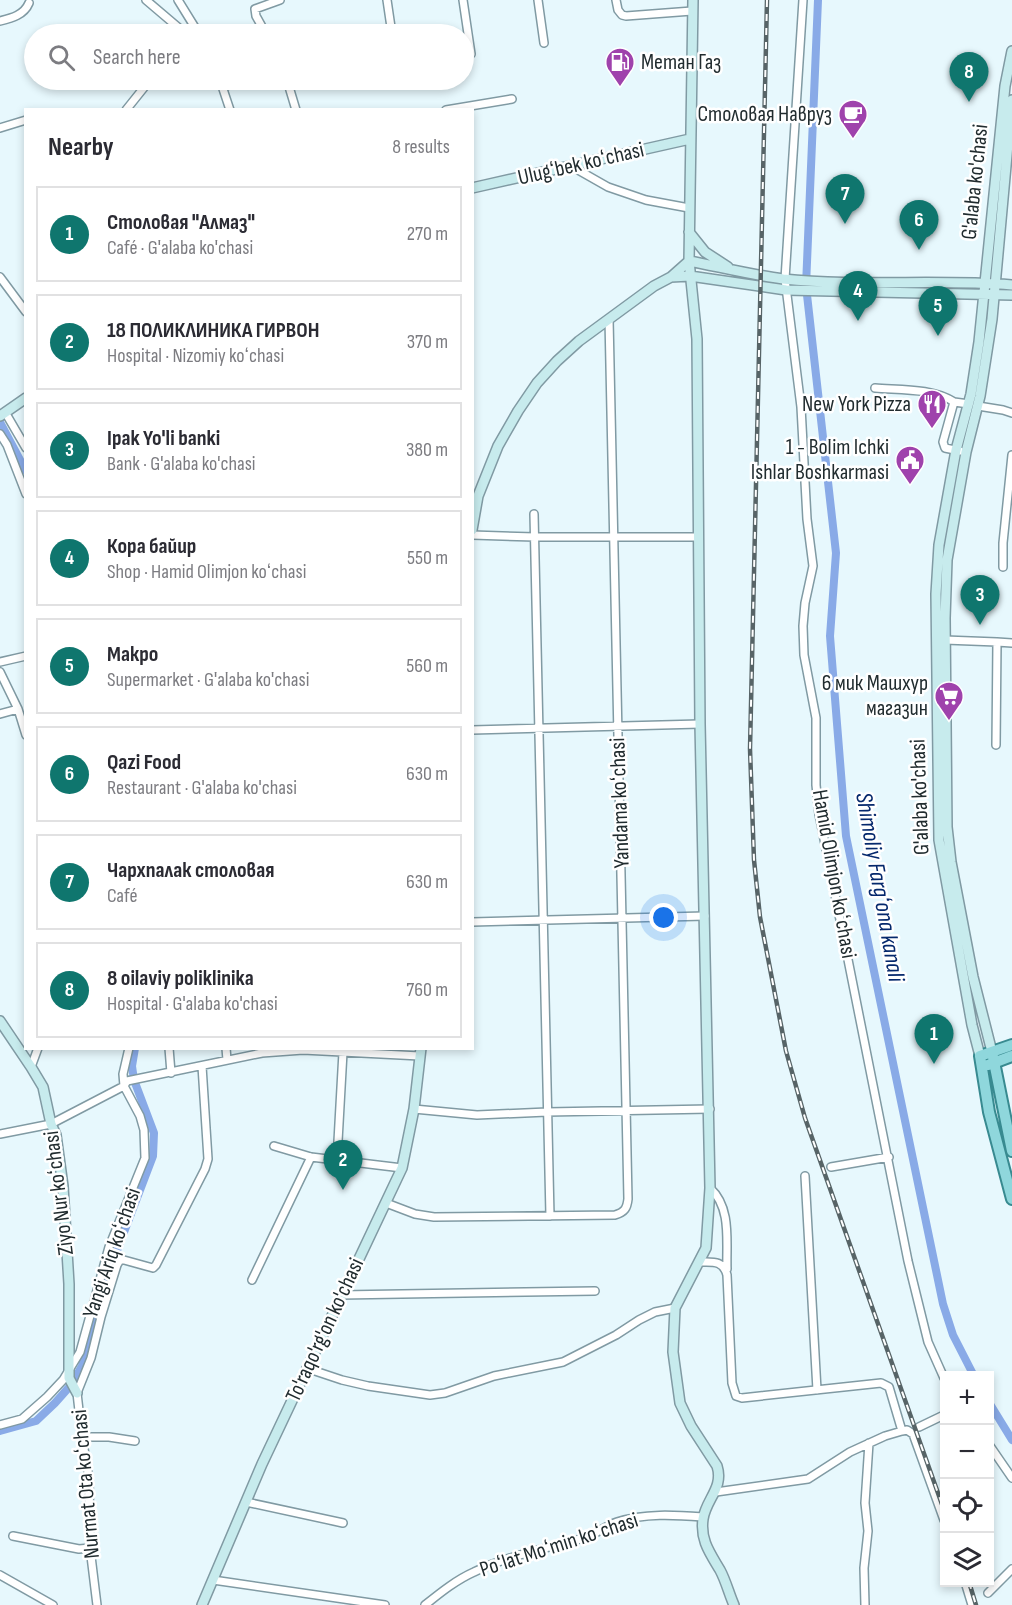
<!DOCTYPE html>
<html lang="en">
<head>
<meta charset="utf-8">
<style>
	:root { --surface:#fff; --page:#f2f2f3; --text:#2b2b33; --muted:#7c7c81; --line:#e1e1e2; --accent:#0f766e }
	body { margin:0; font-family:"Sofia Sans Condensed",sans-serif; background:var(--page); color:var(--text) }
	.controls { position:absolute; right:18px; bottom:18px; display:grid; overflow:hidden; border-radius:0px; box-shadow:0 3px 9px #0003 }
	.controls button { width:54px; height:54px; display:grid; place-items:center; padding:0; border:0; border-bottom:2px solid var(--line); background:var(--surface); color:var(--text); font:30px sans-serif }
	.you { position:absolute; left:664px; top:918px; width:21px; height:21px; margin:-15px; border:4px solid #fff; border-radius:50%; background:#1a73e8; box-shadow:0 0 0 9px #1a73e833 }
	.badge { display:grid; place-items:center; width:39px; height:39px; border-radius:50%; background:var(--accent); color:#fff; font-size:20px; font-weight:700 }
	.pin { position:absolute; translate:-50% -50px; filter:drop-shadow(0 2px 3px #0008) }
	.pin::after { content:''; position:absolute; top:32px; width:21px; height:18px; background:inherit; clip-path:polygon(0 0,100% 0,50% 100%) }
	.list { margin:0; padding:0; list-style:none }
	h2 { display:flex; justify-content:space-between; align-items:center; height:78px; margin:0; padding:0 24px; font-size:26px }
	h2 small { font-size:20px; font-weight:400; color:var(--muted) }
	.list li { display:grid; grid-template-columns:39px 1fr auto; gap:18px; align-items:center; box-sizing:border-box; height:96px; margin:0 12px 12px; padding:0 12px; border:2px solid var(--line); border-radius:0px }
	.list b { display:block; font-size:22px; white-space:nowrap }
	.list p { margin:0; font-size:20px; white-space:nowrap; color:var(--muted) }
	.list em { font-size:20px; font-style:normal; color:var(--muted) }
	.icon { flex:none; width:33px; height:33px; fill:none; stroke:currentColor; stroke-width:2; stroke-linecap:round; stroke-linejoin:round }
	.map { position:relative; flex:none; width:1012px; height:1605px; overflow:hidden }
	.search { position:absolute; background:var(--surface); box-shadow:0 3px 9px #0003; left:24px; top:24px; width:450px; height:66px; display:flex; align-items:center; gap:15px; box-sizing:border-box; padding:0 21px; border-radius:33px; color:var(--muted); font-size:22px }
	.panel { position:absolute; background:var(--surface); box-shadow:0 3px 9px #0003; left:24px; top:108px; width:450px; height:942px; border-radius:0px }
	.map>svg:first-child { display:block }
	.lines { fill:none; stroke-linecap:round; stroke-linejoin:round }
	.canal { stroke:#89aae7; stroke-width:8 }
	.street-casing { stroke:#809aa3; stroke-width:10 }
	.secondary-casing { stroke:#809aa3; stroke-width:12 }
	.primary-casing { stroke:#388a90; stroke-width:14 }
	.street { stroke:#fff; stroke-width:7 }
	.secondary { stroke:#c7ebed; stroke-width:9 }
	.primary { stroke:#8fd7dc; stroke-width:10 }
	.rail-casing { stroke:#576467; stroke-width:4.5 }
	.rail { stroke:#fff; stroke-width:2; stroke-dasharray:7; stroke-linecap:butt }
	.labels { text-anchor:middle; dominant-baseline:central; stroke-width:5; stroke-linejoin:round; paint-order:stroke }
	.poi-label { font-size:22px; fill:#212c2f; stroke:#fff; text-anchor:end }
	.street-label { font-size:22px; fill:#212c2f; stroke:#fff }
	.water-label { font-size:24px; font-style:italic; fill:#05286c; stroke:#fff }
</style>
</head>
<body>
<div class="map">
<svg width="1012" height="1605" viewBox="0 0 1012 1605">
	<rect width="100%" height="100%" fill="#e7f8fd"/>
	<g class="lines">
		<path class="canal" d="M818,0L806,286L836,553L830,636L846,836L943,1304L953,1335L974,1376
			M0,422L26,471
			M990,1404L1012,1440
			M0,1431L36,1421L55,1403L71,1385L82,1366L113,1261L153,1156L154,1133L134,1080L132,1066L135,1048"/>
		<g class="street-casing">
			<path id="street" d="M146,0L186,34
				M178,0L199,34
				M387,0L392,34
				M463,0L471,54
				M538,0L544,43
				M616,0L618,10L622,15L626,16L692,11
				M803,0L785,279L801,407L807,519L813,566L805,603L803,626L804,655L816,718V785L819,814L908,1261L928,1342L944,1378
				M0,21C12,18 24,15 29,3
				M266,34L256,16L255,9L280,0
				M220,80L230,110
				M287,80L296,110
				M223,87L245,80
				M126,110L150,80
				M446,110L512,99
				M0,128L26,120
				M571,166L608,187L646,200L689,208
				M0,277L26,312
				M875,388C900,390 933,388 954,402
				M978,406L1003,410L1012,413
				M5,412L26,448
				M0,434L7,445L26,494
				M960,451L945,448L943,442L954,402L969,404
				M534,514L550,1216
				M472,535L535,537H698
				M1003,567V543L1012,455
				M945,640L997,642L996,745
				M997,642L1012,643
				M0,662L26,656
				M0,672L18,709L26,735
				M0,714L18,709
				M472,730L700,724
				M472,922L705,916
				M169,1048L171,1073
				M226,1048L227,1060
				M31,1067L38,1048
				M414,1109L477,1115L547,1112L710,1109
				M0,1134L51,1124L124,1086L127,1081L262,1053L303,1050L420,1056
				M274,1146L311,1157L402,1168
				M337,1159L343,1052
				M831,1167L889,1157
				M805,1176L817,1390
				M710,1188C732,1208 726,1242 727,1269
				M386,1203L415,1214L434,1217L615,1215C625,1212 627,1208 628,1199L609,319
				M700,1262C713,1262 723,1260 727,1275L732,1383L736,1396L742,1398L881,1383L889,1387L902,1431L885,1436L850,1452L808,1479L716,1492
				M252,1280L311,1157
				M340,1295L595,1291
				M306,1368L342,1380L368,1386L430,1395L445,1393L494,1376L563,1362L616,1335L639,1320L655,1312L675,1308
				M0,1425L22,1419L47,1397L63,1380L80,1352L109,1247L145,1158L144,1130L140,1116L124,1086L123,1074L129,1048
				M919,1427L944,1415
				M902,1431L907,1430L913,1434L944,1520
				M82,1437H109L135,1441
				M990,1446L1012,1478
				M246,1502L343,1523
				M13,1536L79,1549L90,1548
				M0,1575L53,1605
				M213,1580L385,1605
				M965,1582L972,1605
				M988,1593L1012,1569
				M97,1605L90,1548L89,1478L82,1437L77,1393L91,1358L101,1317L117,1265L120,1260H124L153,1268L156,1265L205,1169L208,1159L202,1066
				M425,1605C440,1593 456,1580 474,1572C505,1557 550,1547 584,1538C595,1535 605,1526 617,1522C644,1513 675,1515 703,1517
				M865,1605L864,1568L868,1531L865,1503L869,1443"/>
		</g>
		<g class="secondary-casing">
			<path id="secondary" d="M693,0L689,261L697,339L700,724L710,1188L706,1248L675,1308L673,1352L680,1403L691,1426L717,1466C724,1488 706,1499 703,1519C700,1540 710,1553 720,1570C726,1581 729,1594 734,1605
				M472,188L690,139
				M689,232L705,252L728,267
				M671,277L690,276L786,290L1012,295
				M0,416L26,398
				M472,530L478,496L498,446L518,411L537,383L557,361L579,341L654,286L671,277L689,261C720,267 752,275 783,279C859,287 936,279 1012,285
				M0,1021L31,1067L43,1087L51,1124L56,1135L63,1186L69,1284V1378L77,1393
				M992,1052L973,977L951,862L947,827L945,618L947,560L966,452L980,396L992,319L1012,100
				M980,1056L972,1025L939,840L936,594L939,545L956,450L971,394L979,342L1005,86L1012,51
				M202,1605L262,1464L402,1168L414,1109L421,1048"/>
		</g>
		<g class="primary-casing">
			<path id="primary" d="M1012,1045L980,1056L989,1112L1012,1199
				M992,1052L1012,1151
				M988,1065L1012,1056"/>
		</g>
		<use href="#street" class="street"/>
		<use href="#secondary" class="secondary"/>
		<use href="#primary" class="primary"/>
		<g class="rail-casing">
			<path id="rail" d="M767,0L750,749L754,860L760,917L786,1051L805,1118L944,1510
				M969,1582L976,1605"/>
		</g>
		<use href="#rail" class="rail"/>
	</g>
	<defs>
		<g id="fuel-pin" transform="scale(1.5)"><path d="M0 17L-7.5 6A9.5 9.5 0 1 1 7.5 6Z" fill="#9f42ac" stroke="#fff"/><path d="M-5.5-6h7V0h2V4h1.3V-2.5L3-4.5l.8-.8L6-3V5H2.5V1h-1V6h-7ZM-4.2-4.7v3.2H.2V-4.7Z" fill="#fff"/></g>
		<g id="cafe-pin" transform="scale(1.5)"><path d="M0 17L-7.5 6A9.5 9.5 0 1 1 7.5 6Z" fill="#9f42ac" stroke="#fff"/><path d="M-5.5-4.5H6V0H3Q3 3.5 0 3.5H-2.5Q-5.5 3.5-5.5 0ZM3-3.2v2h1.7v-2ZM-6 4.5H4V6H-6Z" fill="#fff"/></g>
		<g id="restaurant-pin" transform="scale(1.5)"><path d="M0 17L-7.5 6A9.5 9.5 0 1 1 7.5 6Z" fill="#9f42ac" stroke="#fff"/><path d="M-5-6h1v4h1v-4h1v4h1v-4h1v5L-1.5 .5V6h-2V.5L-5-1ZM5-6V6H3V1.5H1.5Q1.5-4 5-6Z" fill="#fff"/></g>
		<g id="civic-pin" transform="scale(1.5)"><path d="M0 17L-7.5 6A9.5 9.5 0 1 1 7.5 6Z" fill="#9f42ac" stroke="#fff"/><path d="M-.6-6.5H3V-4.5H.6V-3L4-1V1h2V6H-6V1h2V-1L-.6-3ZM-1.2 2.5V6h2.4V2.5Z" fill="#fff"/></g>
		<g id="supermarket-pin" transform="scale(1.5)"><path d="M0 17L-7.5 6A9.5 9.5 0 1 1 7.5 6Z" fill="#9f42ac" stroke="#fff"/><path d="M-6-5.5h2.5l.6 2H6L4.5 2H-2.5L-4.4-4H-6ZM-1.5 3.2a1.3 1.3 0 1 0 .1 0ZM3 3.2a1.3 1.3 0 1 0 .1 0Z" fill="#fff"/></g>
	</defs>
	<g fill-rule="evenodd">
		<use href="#fuel-pin" x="620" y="62"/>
		<use href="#cafe-pin" x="853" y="114"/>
		<use href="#restaurant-pin" x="932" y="404"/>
		<use href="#civic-pin" x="910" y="460"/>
		<use href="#supermarket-pin" x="949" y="696"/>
	</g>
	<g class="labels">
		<g class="poi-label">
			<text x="641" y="62" text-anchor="start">Метан Газ</text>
			<text x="832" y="114">Столовая Навруз</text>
			<text x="911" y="404">New York Pizza</text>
			<text x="889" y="447">1 - Bolim Ichki<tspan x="889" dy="25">Ishlar Boshkarmasi</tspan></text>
			<text x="928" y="683">6 мик Машхур<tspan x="928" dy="25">магазин</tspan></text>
		</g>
		<g class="street-label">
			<text transform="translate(581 164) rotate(-13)">Ulugʻbek koʻchasi</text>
			<text transform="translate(975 182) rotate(-84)">G'alaba ko'chasi</text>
			<text transform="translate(920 797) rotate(-92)">G'alaba ko'chasi</text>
			<text transform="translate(620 803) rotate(-92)">Yandama koʻchasi</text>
			<text transform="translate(834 874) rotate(80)">Hamid Olimjon koʻchasi</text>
			<text transform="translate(59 1193) rotate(-97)">Ziyo Nur koʻchasi</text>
			<text transform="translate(112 1253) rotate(-71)">Yangi Ariq koʻchasi</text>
			<text transform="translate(325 1330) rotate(-65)">To'raqo'rg'on ko'chasi</text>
			<text transform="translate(86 1484) rotate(-95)">Nurmat Ota koʻchasi</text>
			<text transform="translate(559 1545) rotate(-18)">Poʻlat Moʻmin koʻchasi</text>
		</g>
		<g class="water-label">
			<text transform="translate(880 887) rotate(80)">Shimoliy Fargʻona kanali</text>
		</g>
	</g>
</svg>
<div class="controls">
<button>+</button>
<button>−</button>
<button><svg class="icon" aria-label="locate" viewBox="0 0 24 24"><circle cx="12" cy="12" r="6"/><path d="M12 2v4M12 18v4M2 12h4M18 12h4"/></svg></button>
<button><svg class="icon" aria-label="layers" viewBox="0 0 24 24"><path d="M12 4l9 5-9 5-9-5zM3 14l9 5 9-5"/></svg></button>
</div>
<div class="you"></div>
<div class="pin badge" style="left:934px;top:1064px">1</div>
<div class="pin badge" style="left:343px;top:1190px">2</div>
<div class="pin badge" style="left:980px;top:625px">3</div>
<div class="pin badge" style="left:858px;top:321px">4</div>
<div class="pin badge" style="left:938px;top:336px">5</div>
<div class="pin badge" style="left:919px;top:250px">6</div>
<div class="pin badge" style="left:845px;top:224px">7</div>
<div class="pin badge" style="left:969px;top:102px">8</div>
<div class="search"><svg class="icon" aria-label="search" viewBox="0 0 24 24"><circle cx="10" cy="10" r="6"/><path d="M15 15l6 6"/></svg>Search here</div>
<section class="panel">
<h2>Nearby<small>8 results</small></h2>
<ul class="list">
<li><span class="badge">1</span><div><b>Столовая &quot;Алмаз&quot;</b><p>Café · G'alaba ko'chasi</p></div><em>270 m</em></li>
<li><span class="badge">2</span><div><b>18 ПОЛИКЛИНИКА ГИРВОН</b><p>Hospital · Nizomiy koʻchasi</p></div><em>370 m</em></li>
<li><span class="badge">3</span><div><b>Ipak Yo'li banki</b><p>Bank · G'alaba ko'chasi</p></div><em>380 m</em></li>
<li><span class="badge">4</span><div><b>Кора байир</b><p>Shop · Hamid Olimjon koʻchasi</p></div><em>550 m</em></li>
<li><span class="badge">5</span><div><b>Макро</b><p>Supermarket · G'alaba ko'chasi</p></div><em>560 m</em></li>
<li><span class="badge">6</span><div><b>Qazi Food</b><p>Restaurant · G'alaba ko'chasi</p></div><em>630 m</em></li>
<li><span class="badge">7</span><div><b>Чархпалак столовая</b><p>Café</p></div><em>630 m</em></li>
<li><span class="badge">8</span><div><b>8 oilaviy poliklinika</b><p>Hospital · G'alaba ko'chasi</p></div><em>760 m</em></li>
</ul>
</section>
</div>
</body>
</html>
